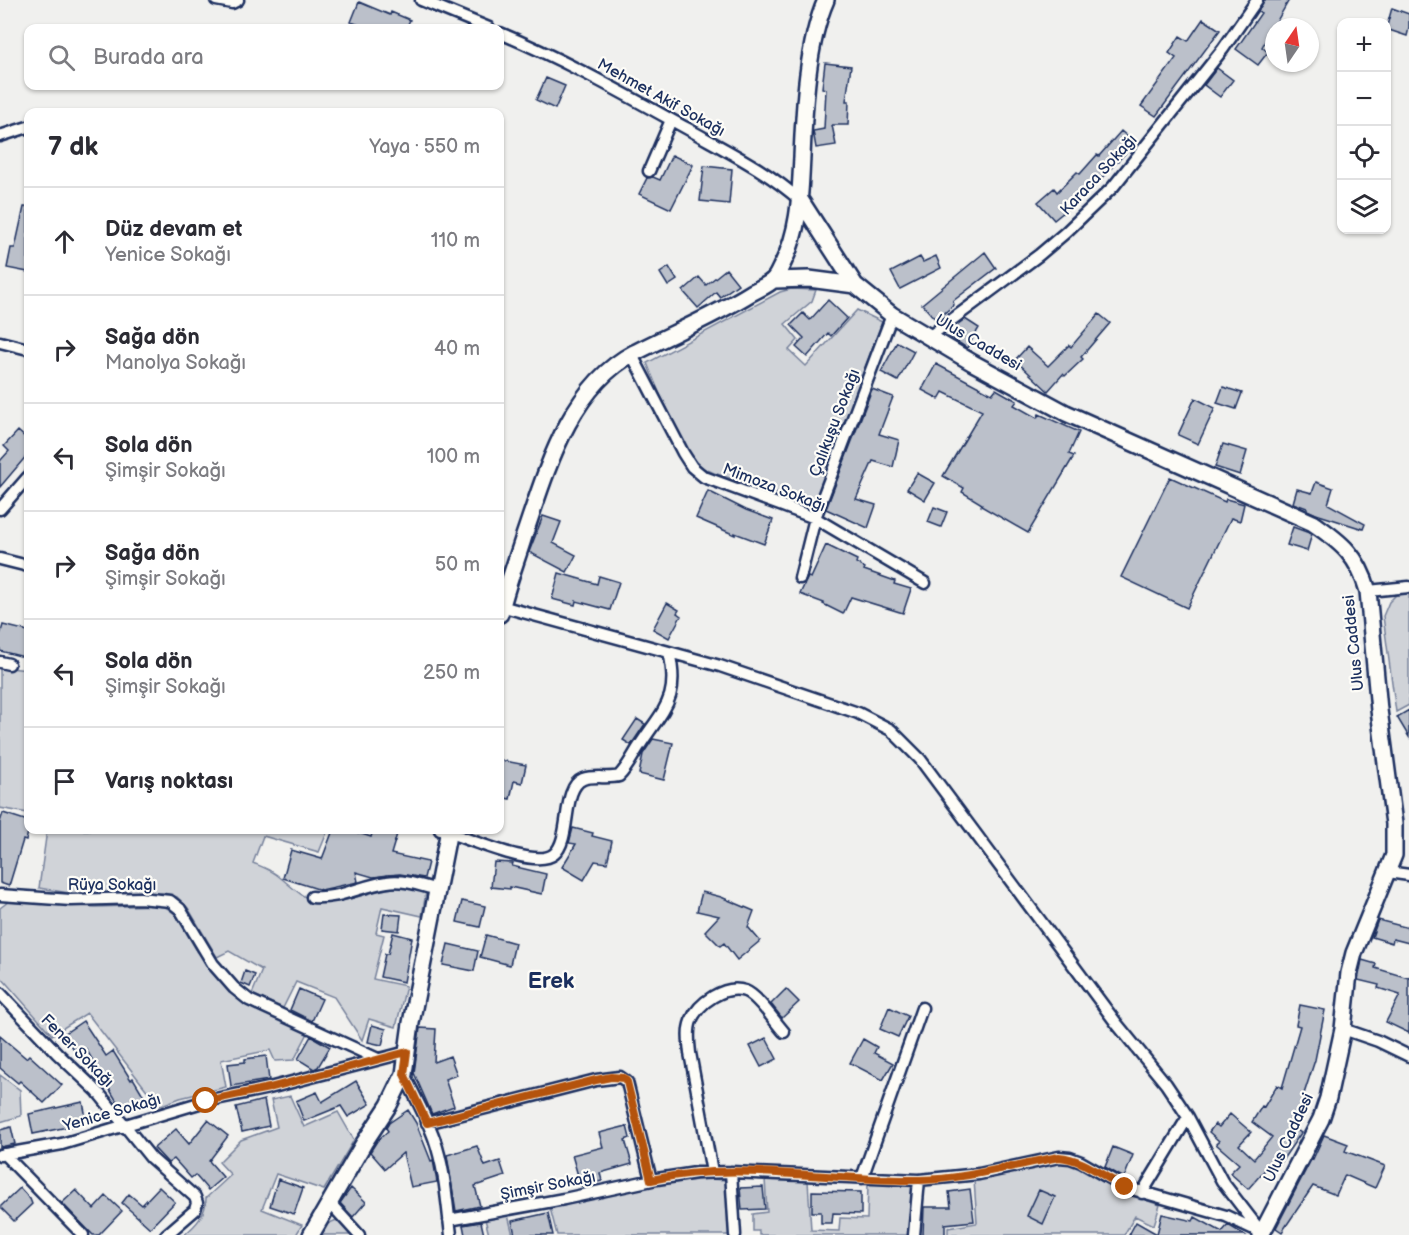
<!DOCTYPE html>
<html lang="tr">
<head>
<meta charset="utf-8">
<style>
	:root { --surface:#fff; --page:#f7f7f7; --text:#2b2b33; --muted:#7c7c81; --line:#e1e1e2 }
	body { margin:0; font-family:"Balsamiq Sans",sans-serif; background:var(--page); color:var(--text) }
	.controls { position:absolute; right:18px; top:18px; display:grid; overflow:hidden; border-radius:12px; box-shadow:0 2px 4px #0004 }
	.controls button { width:54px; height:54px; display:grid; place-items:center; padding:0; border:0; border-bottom:2px solid var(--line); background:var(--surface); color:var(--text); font:30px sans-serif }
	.compass { position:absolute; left:1265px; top:18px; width:54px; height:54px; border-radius:50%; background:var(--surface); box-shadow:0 2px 4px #0004; rotate:13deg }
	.stop { position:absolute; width:18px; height:18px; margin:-14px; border:4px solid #b45309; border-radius:50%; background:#fff }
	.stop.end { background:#b45309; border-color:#fff; box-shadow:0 2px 6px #0008 }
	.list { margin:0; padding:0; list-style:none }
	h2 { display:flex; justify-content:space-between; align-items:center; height:78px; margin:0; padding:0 24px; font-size:26px }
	h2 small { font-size:20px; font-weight:400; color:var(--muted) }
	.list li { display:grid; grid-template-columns:39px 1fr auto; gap:18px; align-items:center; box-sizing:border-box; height:108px; padding:0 24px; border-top:2px solid var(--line) }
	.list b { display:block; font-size:22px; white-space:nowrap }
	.list p { margin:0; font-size:20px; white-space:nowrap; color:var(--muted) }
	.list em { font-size:20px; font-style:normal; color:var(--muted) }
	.icon { flex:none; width:33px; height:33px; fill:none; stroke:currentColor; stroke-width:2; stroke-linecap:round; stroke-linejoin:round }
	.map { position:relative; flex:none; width:1409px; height:1235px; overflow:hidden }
	.search { position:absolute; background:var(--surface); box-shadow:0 2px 4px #0004; left:24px; top:24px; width:480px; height:66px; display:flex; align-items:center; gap:15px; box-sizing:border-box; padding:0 21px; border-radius:12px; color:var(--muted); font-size:22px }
	.panel { position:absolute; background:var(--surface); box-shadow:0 2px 4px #0004; left:24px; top:108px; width:480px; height:726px; border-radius:12px }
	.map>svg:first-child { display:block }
	.green { fill:#d0d3d8; stroke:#76819b; stroke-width:1.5 }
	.building { fill:#bbc0ca; stroke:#1b2f5e; stroke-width:1.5 }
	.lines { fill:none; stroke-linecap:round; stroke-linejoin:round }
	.street-casing { stroke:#1b2f5e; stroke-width:15 }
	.secondary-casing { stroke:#1b2f5e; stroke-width:20 }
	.street { stroke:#fdfcf7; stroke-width:10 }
	.secondary { stroke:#fdfcf7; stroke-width:15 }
	.route { stroke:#b45309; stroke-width:8 }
	.labels { text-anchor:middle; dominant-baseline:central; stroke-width:4.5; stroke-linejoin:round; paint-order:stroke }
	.street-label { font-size:16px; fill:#1b2f5e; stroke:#fdfcf7 }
	.district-label { font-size:22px; font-weight:bold; fill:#1b2f5e; stroke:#fdfcf7 }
</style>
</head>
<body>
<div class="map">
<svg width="1409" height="1235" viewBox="0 0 1409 1235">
	<rect width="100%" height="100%" fill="#f0f0ee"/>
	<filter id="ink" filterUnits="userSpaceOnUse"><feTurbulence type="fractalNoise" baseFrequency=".0167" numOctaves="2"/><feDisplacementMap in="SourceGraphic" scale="12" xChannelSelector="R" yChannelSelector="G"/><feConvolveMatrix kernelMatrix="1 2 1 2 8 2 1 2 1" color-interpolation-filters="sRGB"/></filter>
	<g filter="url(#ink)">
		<path class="green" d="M791,289L816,290L812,301L785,324L798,340L789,350L806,366L857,310L882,322L814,506L714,473C710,471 705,469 702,467C682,450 657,388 647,363L780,292Z
			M1409,594V705L1396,712L1383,616L1389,602L1396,595Z
			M0,667L28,670V813L0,808Z
			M47,830H328L319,852L263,836L253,863C260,866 268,869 274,873C288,882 300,898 316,901C343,907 368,890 394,888C405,887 416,890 426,892L422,916L382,907L376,933L384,935L373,979L406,986L396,1027L369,1019L362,1040L334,997L296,982L283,1008L252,994L262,970L229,951L217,957L188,908L177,897L164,893L75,894L39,888Z
			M8,902L95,907L163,905L176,915L197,951L232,994L249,1006L308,1033L294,1060L275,1061L270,1050L221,1060L226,1087L180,1098L159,1106L87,1013L52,1035L0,976V908Z
			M0,1075L20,1090L21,1116L0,1122Z
			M290,1096L304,1127L338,1112L354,1140L324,1190L276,1174L262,1209L302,1225L296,1235H184C196,1225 206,1215 206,1198L231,1175L219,1162L241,1140L277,1127L271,1100Z
			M1066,1162L1085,1170L1119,1191L1160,1205L1154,1225L1135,1216L1124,1235H948V1228L977,1223L974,1180Z
			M708,1179L726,1180L731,1235H557L550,1208L658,1184Z
			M765,1179L808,1181L811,1230L839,1231L840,1218L867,1219L868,1184H912L908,1235H759V1231H753V1214L767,1212Z
			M508,1215L513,1235H489L485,1219Z
			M339,1219L353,1235H321L327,1224Z"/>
		<path class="building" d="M1264,0H1289L1262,47L1268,52L1258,65L1236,49L1261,13L1258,11Z
			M359,2L390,15L391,12L410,20L406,28H368L351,22Z
			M1392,8L1409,14V28L1407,36L1386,29Z
			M1203,19L1220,30L1156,116L1141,106L1176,58L1169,53L1180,36L1188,41Z
			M825,63L851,66L846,101H849L848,125H832L836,145L816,148L813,131L824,129L826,89L822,88Z
			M1217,68L1233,80L1220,97L1204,85Z
			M546,78L565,86L555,109L536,100Z
			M1121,131L1135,143L1095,185L1093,182L1070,207L1054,220L1038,202L1054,188L1057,192L1077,172L1080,174L1097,155L1099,156Z
			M672,155L693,165L671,209L639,194L647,178L653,177L660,180Z
			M704,166L732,169L729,204L700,201Z
			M24,207H28V272L7,268L11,248H15Z
			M985,252L996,268L953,301L954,305L936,320L922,304Z
			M936,256L941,268L900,289L891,272L920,257L923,262Z
			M669,267L677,280L668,286L660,273Z
			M726,269L738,284L720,297L716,292L698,308L683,291L699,277L706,285Z
			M828,300L847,318L831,336L828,333L807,357L796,347L804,338L791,325L803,313L810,320Z
			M1099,314L1110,323L1081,357L1083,359L1065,376L1063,374L1048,391L1015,360L1027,347L1048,366L1069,345L1071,347Z
			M965,319L979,328L967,348L949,336L954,327Z
			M897,342L914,351L898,381L881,372Z
			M936,364L992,394L996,389L1017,401L1014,405L1037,418L1039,414L1079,432L1069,454L1074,456L1028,533L981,506L982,504L962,492L964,488L943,476L982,411L943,392L939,399L922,390Z
			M1223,387L1242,393L1236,409L1217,403Z
			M872,389L893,397L879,434L899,440L893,467L873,461L856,499L876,505L868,528L826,509Z
			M1195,398L1215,408L1198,444L1178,435Z
			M18,431L28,440V454L0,487V461L9,451L4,446Z
			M1223,444L1247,451L1240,475L1215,467Z
			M917,473L935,483L925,500L907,489Z
			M1170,477L1225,502L1226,499L1244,504L1240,521L1231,518L1187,608L1121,577Z
			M1316,482L1333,488L1328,504L1365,524L1363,529L1316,514L1307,510V508L1293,503L1297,489L1312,493Z
			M708,491L746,510L773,520L764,544L735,533V535L696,518Z
			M934,507L947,512L941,527L928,522Z
			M543,516L561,522L553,543L576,555L567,572L529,552Z
			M1293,527L1312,534L1307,551L1287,545Z
			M826,545L857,560L856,563L865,568L864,570L895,581L894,584L911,589L903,613L851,597L843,614L823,604L824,603L800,594L808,577L811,578Z
			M559,573L597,584L599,576L619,582L610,610L576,601L575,605L552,599Z
			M667,603L679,610L677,613L681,616L669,638L653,629Z
			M3,625L28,631V658L0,651V635Z
			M1409,710V737L1397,717Z
			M637,719L645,724L631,745L623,740Z
			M653,739L673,743L664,780L639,774L643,754Z
			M500,760L526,765L522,783L514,781L510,799L500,797Z
			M3,813L28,821V832L26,841L23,840L9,886L0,883V822Z
			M573,828L593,833L592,836L612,841L607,863L595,861L584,880L562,867L576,844L569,843Z
			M333,830H350L371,837L373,830H381L397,834L391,854L428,862L424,878L400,874L373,877L356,872L358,882L321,890L283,878L291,850L322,859Z
			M494,862L513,863L512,866L546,874L542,894L510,887V889L491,887Z
			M702,892L721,897L754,911L748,927L760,941L737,960L724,943L720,946L705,931L719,916L697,911Z
			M462,901L485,906L480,927L457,922Z
			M384,914L401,915L399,931L382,929Z
			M1378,920L1409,928V943L1393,939L1392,943L1372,937Z
			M393,933L412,938L404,982L380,977L385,954H388Z
			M486,935L515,943L510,965L480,957Z
			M448,944L478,951L474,971L443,965Z
			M1362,960L1376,964L1375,968L1408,978L1409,977V1033L1386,1022L1400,995L1378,988L1379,985L1358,980Z
			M245,971L255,975L250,987L241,983Z
			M299,989L322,999L312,1021L290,1010Z
			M786,989L799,1002L782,1018L771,1004Z
			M1300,1005L1325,1010L1315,1060L1302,1100L1309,1104L1294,1128L1301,1133L1277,1168L1271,1163L1248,1189L1230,1173L1239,1164L1216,1144L1219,1141L1209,1132L1215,1124L1219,1127L1230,1114L1251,1132L1239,1145L1254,1159L1272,1137L1252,1122L1262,1106L1264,1107L1277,1085L1282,1088L1300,1026L1296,1025Z
			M889,1007L908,1016L898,1037L880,1029Z
			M83,1021L106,1056L113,1051L131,1080L133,1078L145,1098L123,1112L86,1049L77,1054L64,1034Z
			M372,1025L386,1029L382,1045L368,1042Z
			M420,1028L436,1029L434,1062L450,1056L457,1075L445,1079L454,1106L432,1114L414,1073Z
			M0,1036L26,1058L29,1055L62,1085L44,1103L20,1081L18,1083L0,1068Z
			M311,1036L330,1047L318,1067L314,1069L298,1059Z
			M766,1038L777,1059L761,1067L750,1046Z
			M863,1039L877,1047L874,1053L893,1063L883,1080L850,1063Z
			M266,1056L269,1080L231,1086L228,1064L245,1062V1059Z
			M356,1081L370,1104L348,1117L341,1106L304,1121L296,1101L317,1092L322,1102Z
			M264,1100L269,1126L242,1132L236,1107Z
			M83,1102L87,1123L33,1134L29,1114Z
			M408,1110L416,1123L431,1161L433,1160L437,1182L411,1187L403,1153L385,1169L370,1152L377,1141L388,1131L386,1128L389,1123Z
			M208,1120L228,1136L209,1161L223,1177L208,1190L195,1175L191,1178L174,1159L168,1163L154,1148L176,1129L189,1144Z
			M627,1126L630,1138L625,1140L632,1164L600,1173L602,1181L581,1186L572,1155L603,1147L599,1133Z
			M11,1127L15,1144L0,1147V1130Z
			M1324,1135L1348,1144L1345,1151L1385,1166L1375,1188L1345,1175L1336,1195L1313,1186L1282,1232L1276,1228L1312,1158L1313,1159Z
			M477,1146L485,1166L500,1161L505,1176L475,1186L480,1206L456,1211L447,1155Z
			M1113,1147L1133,1155L1124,1178L1105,1167Z
			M278,1179L303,1188L294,1214L270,1206Z
			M159,1187L175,1202L150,1228L122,1203L129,1194L142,1205Z
			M763,1187L765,1209L742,1210L740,1188Z
			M20,1188L30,1199L32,1204L14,1221L0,1207Z
			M351,1188L366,1202L353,1217L340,1203Z
			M970,1189L974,1221L945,1224V1235H923L924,1207H951L949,1192Z
			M76,1190L94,1209L106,1196L122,1211L99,1235H93L62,1203Z
			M1039,1190L1055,1197L1043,1224L1027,1216Z
			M812,1191L861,1192V1214L833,1213L832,1223H821V1212H812Z
			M548,1213L553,1235H515L512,1221Z
			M1162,1214L1193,1221L1195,1217L1222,1232L1228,1225L1245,1235H1129L1136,1222L1157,1234Z
			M481,1222L484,1235H465L463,1225Z"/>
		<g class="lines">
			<g class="street-casing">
				<path id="street" d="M216,0L232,3L238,0
					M421,0L489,28
					M500,33C565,60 626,95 688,129C727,151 768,171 801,201
					M0,136L28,127
					M649,171L671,120
					M930,336L1039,255L1065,233L1113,187L1223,49L1257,0
					M0,342L28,349
					M632,355L683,453L692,467L704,477L815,518L925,583
					M0,509L28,477
					M0,559L28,566
					M800,578L815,518L892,315
					M1368,591L1409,587
					M501,606L720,666L858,713L891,730L920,759L1117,1024L1166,1084L1188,1117L1222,1181L1262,1233
					M0,662L9,664
					M440,830C464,836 535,870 554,854C572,839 561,788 583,779C594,775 608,779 619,776C628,767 633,755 640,745C664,708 680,699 669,652
					M1388,872L1409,875
					M0,895L71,900L140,898L170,901L180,909L213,964L234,988L249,1000L378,1059
					M312,897C341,899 360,886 387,882C404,879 422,886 438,890
					M0,993L57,1053L97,1091L151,1158L195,1197L197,1203L195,1210L166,1235
					M1343,1029L1378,1041L1409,1056
					M404,1074C414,1095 426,1116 434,1138C445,1169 447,1203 451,1235
					M427,1123L596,1080L620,1077L627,1082L651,1180
					M4,1154L83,1235
					M0,1155L62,1144L206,1101L269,1088L407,1052
					M712,1172L690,1053C689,1043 687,1031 691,1021C698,1003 725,984 745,991C758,996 774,1021 784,1032
					M731,1172L735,1235
					M862,1178L922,1008
					M1142,1193L1188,1117
					M330,1203L359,1235
					M449,1220L564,1199L657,1179L696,1173L731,1172L919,1180L979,1174L1059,1157L1070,1158L1081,1162L1125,1187L1226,1216L1258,1231
					M914,1235L919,1180"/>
			</g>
			<g class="secondary-casing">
				<path id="secondary" d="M774,280L809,279L855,285L801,201
					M855,285L892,315L973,363L1066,413L1313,523C1342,543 1358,556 1368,591L1379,710L1394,824V855L1354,953L1349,973L1343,1029L1328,1098L1321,1119L1261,1235
					M500,614C506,588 516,562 524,536C546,472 569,387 634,353C673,333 714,316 751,293C758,289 769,285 774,279C778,275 780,268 783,263C800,229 800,194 802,157C804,109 807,43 826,0
					M311,1235L364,1143L389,1105L404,1074L411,1023L449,830"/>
			</g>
			<use href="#street" class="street"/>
			<use href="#secondary" class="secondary"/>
		</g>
	</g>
	<g class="lines" filter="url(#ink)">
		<path class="route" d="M206,1101L269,1088L407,1052L404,1074L427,1123L596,1080L611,1077L624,1078L627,1082L651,1180C739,1160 831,1182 920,1180C967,1179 1013,1165 1059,1157C1084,1159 1103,1177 1125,1187"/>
	</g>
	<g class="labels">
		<g class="street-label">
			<text transform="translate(661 98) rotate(29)">Mehmet Akif Sokağı</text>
			<text transform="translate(1099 175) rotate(-47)">Karaca Sokağı</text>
			<text transform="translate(978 343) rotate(30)">Ulus Caddesi</text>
			<text transform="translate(835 423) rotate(-69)">Çalıkuşu Sokağı</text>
			<text transform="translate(774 488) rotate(21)">Mimoza Sokağı</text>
			<text transform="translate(1354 643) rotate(-96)">Ulus Caddesi</text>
			<text x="112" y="885">Rüya Sokağı</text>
			<text transform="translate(77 1051) rotate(45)">Fener Sokağı</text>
			<text transform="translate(112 1113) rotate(-16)">Yenice Sokağı</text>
			<text transform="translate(1289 1138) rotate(-65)">Ulus Caddesi</text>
			<text transform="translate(548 1186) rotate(-11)">Şimşir Sokağı</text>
		</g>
		<g class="district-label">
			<text x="551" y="981">Erek</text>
		</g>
	</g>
</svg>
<div class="controls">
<button>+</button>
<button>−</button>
<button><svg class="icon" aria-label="locate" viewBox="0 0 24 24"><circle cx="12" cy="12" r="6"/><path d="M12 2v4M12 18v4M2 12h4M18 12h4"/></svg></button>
<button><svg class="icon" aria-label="layers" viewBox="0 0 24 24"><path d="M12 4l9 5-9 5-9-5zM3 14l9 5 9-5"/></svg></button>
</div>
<svg class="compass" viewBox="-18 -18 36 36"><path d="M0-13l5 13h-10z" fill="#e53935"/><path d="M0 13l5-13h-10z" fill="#7c7c81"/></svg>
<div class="stop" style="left:206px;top:1101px"></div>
<div class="stop end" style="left:1125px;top:1187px"></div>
<div class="search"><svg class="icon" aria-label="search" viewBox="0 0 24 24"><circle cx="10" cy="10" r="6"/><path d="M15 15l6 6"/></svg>Burada ara</div>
<section class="panel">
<h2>7 dk<small>Yaya · 550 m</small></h2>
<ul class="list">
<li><svg class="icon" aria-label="ahead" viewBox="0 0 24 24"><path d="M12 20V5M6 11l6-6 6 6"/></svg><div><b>Düz devam et</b><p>Yenice Sokağı</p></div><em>110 m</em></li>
<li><svg class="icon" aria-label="right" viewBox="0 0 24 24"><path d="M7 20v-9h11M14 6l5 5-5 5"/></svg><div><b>Sağa dön</b><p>Manolya Sokağı</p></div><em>40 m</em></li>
<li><svg class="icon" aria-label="left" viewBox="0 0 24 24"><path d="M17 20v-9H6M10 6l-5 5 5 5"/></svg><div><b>Sola dön</b><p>Şimşir Sokağı</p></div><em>100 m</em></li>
<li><svg class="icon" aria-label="right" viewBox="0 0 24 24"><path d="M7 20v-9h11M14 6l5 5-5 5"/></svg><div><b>Sağa dön</b><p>Şimşir Sokağı</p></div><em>50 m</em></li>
<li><svg class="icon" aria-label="left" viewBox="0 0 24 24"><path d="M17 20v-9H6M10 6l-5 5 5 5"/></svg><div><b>Sola dön</b><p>Şimşir Sokağı</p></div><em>250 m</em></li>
<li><svg class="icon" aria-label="arrive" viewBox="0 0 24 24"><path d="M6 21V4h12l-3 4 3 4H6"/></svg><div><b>Varış noktası</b></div></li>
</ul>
</section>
</div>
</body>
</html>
